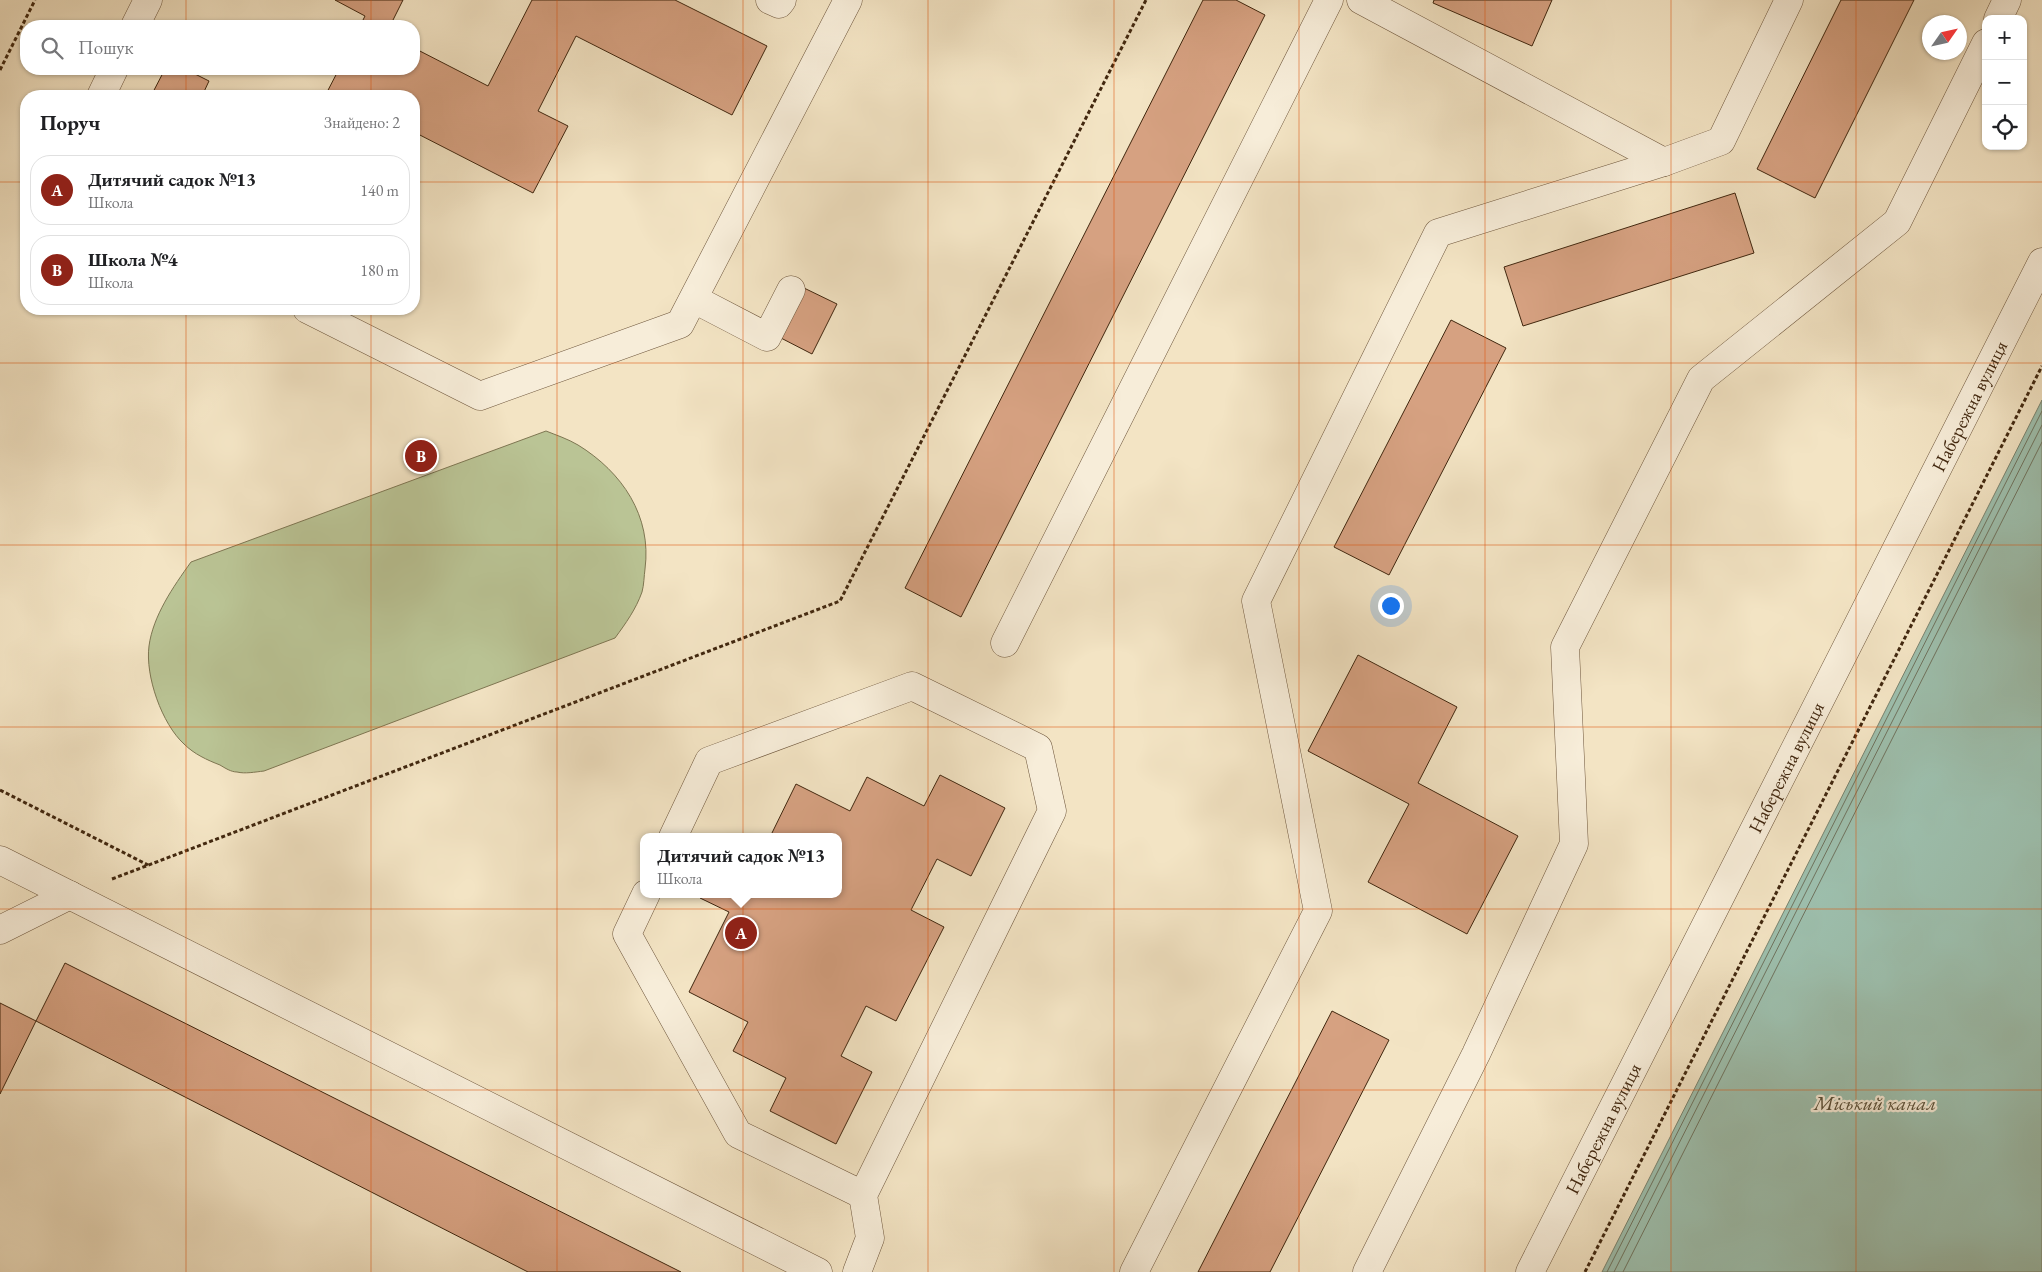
<!DOCTYPE html>
<html lang="uk">
<head>
<meta charset="utf-8">
<style>
	:root { --surface:#fff; --page:#f6f6f6; --text:#202124; --muted:#757577; --line:#e0e0e0; --accent:#8f2418 }
	body { margin:0; font-family:"EB Garamond",serif; background:var(--page); color:var(--text) }
	.controls { position:absolute; right:15px; top:15px; display:grid; overflow:hidden; border-radius:10px; box-shadow:0 1px 4px #0004 }
	.controls button { width:45px; height:45px; display:grid; place-items:center; padding:0; border:0; border-bottom:1px solid var(--line); background:var(--surface); color:var(--text); font:25px sans-serif }
	.compass { position:absolute; left:1922px; top:15px; width:45px; height:45px; border-radius:50%; background:var(--surface); box-shadow:0 1px 4px #0004; rotate:56deg }
	.you { position:absolute; left:1390px; top:605px; width:18px; height:18px; margin:-12px; border:4px solid #fff; border-radius:50%; background:#1a73e8; box-shadow:0 0 0 8px #1a73e833 }
	.badge { display:grid; place-items:center; width:32px; height:32px; border-radius:50%; background:var(--accent); color:#fff; font-size:16px; font-weight:700 }
	.pin { position:absolute; translate:-50% -50%; border:2px solid #fff; box-shadow:0 1px 5px #0006 }
	.popup { position:absolute; left:640px; top:833px; width:202px; height:65px; box-sizing:border-box; display:grid; place-content:center; border-radius:10px; background:var(--surface); filter:drop-shadow(0 1px 4px #0005); font-size:16px; white-space:nowrap; color:var(--muted) }
	.popup b { font-size:19px; color:var(--text) }
	.popup::after { content:''; position:absolute; left:50%; top:100%; margin-left:-10px; border:10px solid transparent; border-top-color:var(--surface) }
	.list { margin:0; padding:0; list-style:none }
	h2 { display:flex; justify-content:space-between; align-items:center; height:65px; margin:0; padding:0 20px; font-size:21px }
	h2 small { font-size:16px; font-weight:400; color:var(--muted) }
	.list li { display:grid; grid-template-columns:32px 1fr auto; gap:15px; align-items:center; box-sizing:border-box; height:70px; margin:0 10px 10px; padding:0 10px; border:1px solid var(--line); border-radius:20px }
	.list b { display:block; font-size:19px; white-space:nowrap }
	.list p { margin:0; font-size:16px; white-space:nowrap; color:var(--muted) }
	.list em { font-size:16px; font-style:normal; color:var(--muted) }
	.icon { flex:none; width:28px; height:28px; fill:none; stroke:currentColor; stroke-width:2; stroke-linecap:round; stroke-linejoin:round }
	.map { position:relative; flex:none; width:2042px; height:1272px; overflow:hidden }
	.search { position:absolute; background:var(--surface); box-shadow:0 1px 4px #0004; left:20px; top:20px; width:400px; height:55px; display:flex; align-items:center; gap:12px; box-sizing:border-box; padding:0 18px; border-radius:20px; color:var(--muted); font-size:19px }
	.panel { position:absolute; background:var(--surface); box-shadow:0 1px 4px #0004; left:20px; top:90px; width:400px; height:225px; border-radius:20px }
	.map>svg:first-child { display:block }
	.green { fill:#bac495; stroke:#7e7652 }
	.water { fill:#9dbfad; stroke:#78826e }
	.lines { fill:none; stroke-linecap:round; stroke-linejoin:round }
	.shore { stroke:#6f735e; stroke-width:1 }
	.building { fill:#d6a181; stroke:#41270f }
	.minor-casing { stroke:#6e563c; stroke-width:29 }
	.path { stroke:#41270f; stroke-width:3; stroke-dasharray:4 2.5; stroke-linecap:butt }
	.minor { stroke:#f7edd9; stroke-width:28 }
	.grid { fill:none; stroke:#e0560c; stroke-width:1; stroke-opacity:0.55 }
	.labels { text-anchor:middle; dominant-baseline:central; stroke-width:4.5; stroke-linejoin:round; paint-order:stroke }
	.street-label { font-size:19px; fill:#41270f; stroke:#f7edd9 }
	.water-label { font-size:20px; font-style:italic; fill:#584d36; stroke:#f7edd9 }
</style>
</head>
<body>
<div class="map">
<svg width="2042" height="1272" viewBox="0 0 2042 1272">
	<rect width="100%" height="100%" fill="#f3e4c4"/>
	<filter id="stains"><feTurbulence type="fractalNoise" baseFrequency=".004" numOctaves="4"/><feColorMatrix values="0 0 0 0 .2 0 0 0 0 .09 0 0 0 0 .02 0 0 0 .5 -.17"/></filter>
	<radialGradient id="worn" r=".72"><stop offset=".6" stop-color="#630" stop-opacity="0"/><stop offset="1" stop-color="#630" stop-opacity=".3"/></radialGradient>
	<path class="green" d="M546,431C556,435 568,439 578,445C622,472 652,516 645,569C644,576 644,585 642,592C636,609 626,623 615,638L264,771C255,772 245,774 237,772C231,772 225,768 220,765C207,760 194,754 184,744C162,724 145,676 149,646C153,616 173,587 191,562Z"/>
	<path class="water" d="M2042,400V1272H1602Z"/>
	<g class="lines">
		<path class="shore" d="M1607,1272L2042,411
			M1614,1272L2042,425
			M1623,1272L2042,442"/>
	</g>
	<path class="building" d="M335,0H403L390,26H360L365,16Z
		M532,0H675L767,46L732,115L576,36L538,111L568,126L533,193L414,132V96H325L339,69H414V48L488,86Z
		M1203,0H1236L1265,15L961,617L905,588Z
		M1434,0H1552L1532,46L1433,3Z
		M1841,0H1914L1815,198L1757,169Z
		M165,69H185L209,81L202,96H151Z
		M1735,193L1754,253L1523,326L1504,267Z
		M804,288L837,304L812,354L779,337Z
		M1451,320L1506,348L1389,575L1334,547Z
		M1358,655L1457,707L1418,783L1518,836L1467,934L1368,882L1409,804L1308,751Z
		M940,775L1005,808L971,876L937,859L911,910L944,927L896,1021L866,1006L841,1056L872,1072L836,1144L770,1111L786,1078L733,1051L748,1022L689,992L729,912L700,898L702,894H838V837H770L796,784L850,811L867,777L924,806Z
		M65,963L681,1272H528L36,1021Z
		M0,1003L36,1021L0,1094Z
		M1332,1011L1389,1040L1270,1272H1198Z"/>
	<g class="lines">
		<g class="minor-casing">
			<g id="minor">
				<path d="M770,0L779,4L782,0"/>
				<path d="M1361,0L1664,162"/>
				<path d="M1998,19L2007,0"/>
				<path d="M135,26L148,0"/>
				<path d="M101,96L114,69"/>
				<path d="M694,299L767,337L791,290"/>
				<path d="M307,309L480,396L680,324L848,0"/>
				<path d="M1005,643L1329,0"/>
				<path d="M673,837L709,761L912,686L1038,748L1052,811L863,1195L870,1238L857,1272"/>
				<path d="M0,860L818,1272"/>
				<path d="M646,894L627,934L738,1134L863,1195"/>
				<path d="M0,930L70,895"/>
				<path d="M1134,1272L1318,911L1256,601L1438,233L1664,162L1721,141L1789,0"/>
				<path d="M1367,1272L1476,1054L1574,844L1565,647L1701,379L1897,222L1986,43"/>
				<path id="s1" d="M1530,1272L2042,262"/>
			</g>
		</g>
		<path class="path" d="M0,70L35,0
			M0,790L148,865
			M112,879L840,601L1146,0
			M1585,1272L2042,366"/>
		<use href="#minor" class="minor"/>
	</g>
	<path class="grid" d="M186,0V26M371,0V26M557,0V1272M743,0V1272M928,0V1272M1114,0V1272M1299,0V1272M1485,0V1272M1671,0V1272M1856,0V1272M186,69V96M371,69V96M0,182H26M414,182H2042M186,309V1272M371,309V1272M0,363H2042M0,545H2042M0,727H2042M0,909H2042M0,1090H2042"/>
	<g class="labels">
		<g class="street-label">
			<text stroke="none"><textPath href="#s1" startOffset="971">Набережна вулиця</textPath></text>
			<text stroke="none"><textPath href="#s1" startOffset="566">Набережна вулиця</textPath></text>
			<text stroke="none"><textPath href="#s1" startOffset="161">Набережна вулиця</textPath></text>
		</g>
		<g class="water-label">
			<text x="1875" y="1103">Міський канал</text>
		</g>
	</g>
	<rect width="100%" height="100%" filter="url(#stains)"/>
	<rect width="100%" height="100%" fill="url(#worn)"/>
</svg>
<div class="controls">
<button>+</button>
<button>−</button>
<button><svg class="icon" aria-label="locate" viewBox="0 0 24 24"><circle cx="12" cy="12" r="6"/><path d="M12 2v4M12 18v4M2 12h4M18 12h4"/></svg></button>
</div>
<svg class="compass" viewBox="-18 -18 36 36"><path d="M0-13l5 13h-10z" fill="#e53935"/><path d="M0 13l5-13h-10z" fill="#757577"/></svg>
<div class="you"></div>
<div class="pin badge" style="left:741px;top:933px">A</div>
<div class="popup"><b>Дитячий садок №13</b>Школа</div>
<div class="pin badge" style="left:421px;top:456px">B</div>
<div class="search"><svg class="icon" aria-label="search" viewBox="0 0 24 24"><circle cx="10" cy="10" r="6"/><path d="M15 15l6 6"/></svg>Пошук</div>
<section class="panel">
<h2>Поруч<small>Знайдено: 2</small></h2>
<ul class="list">
<li><span class="badge">A</span><div><b>Дитячий садок №13</b><p>Школа</p></div><em>140 m</em></li>
<li><span class="badge">B</span><div><b>Школа №4</b><p>Школа</p></div><em>180 m</em></li>
</ul>
</section>
</div>
</body>
</html>
